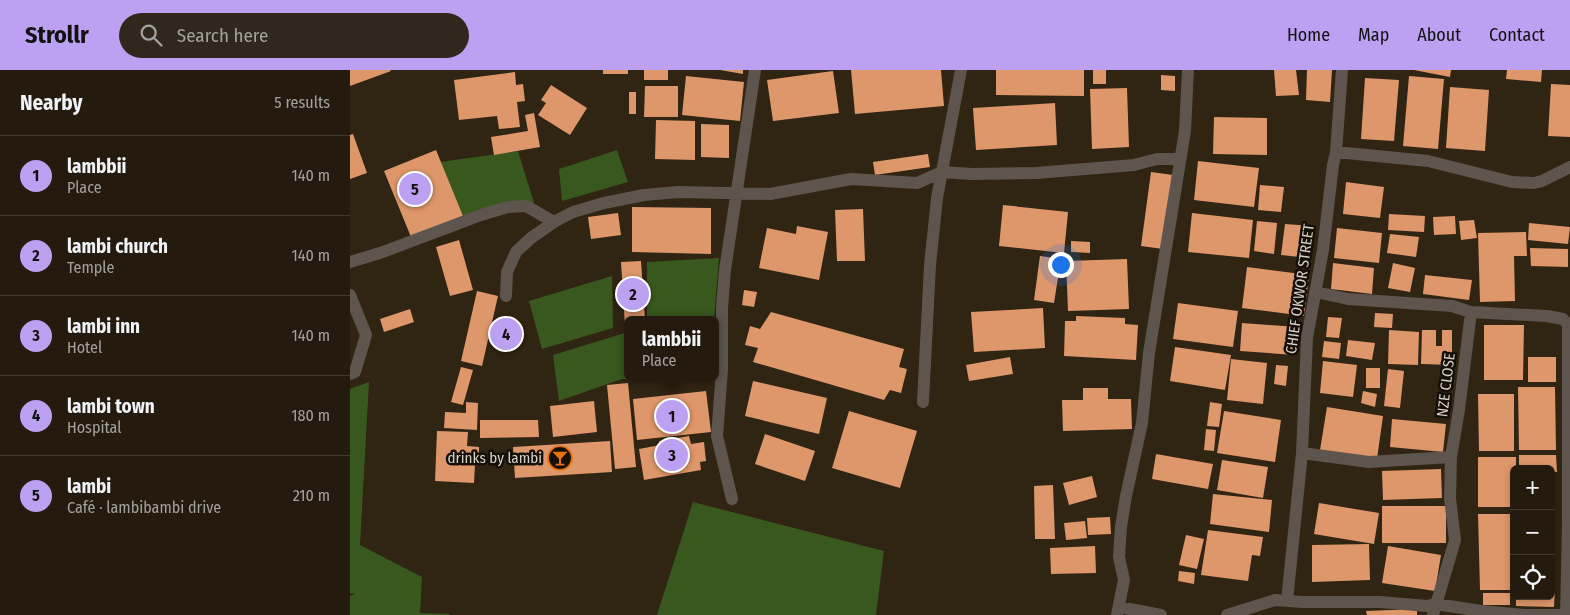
<!DOCTYPE html>
<html lang="en">
<head>
<meta charset="utf-8">
<style>
	:root { --surface:#241b0e; --page:#30281c; --text:#f1f3f6; --muted:#a3a19e; --line:#41392e; --accent:#bca0f2 }
	body { margin:0; font-family:"Fira Sans Condensed",sans-serif; background:var(--page); color:var(--text) }
	.controls { position:absolute; right:15px; bottom:15px; display:grid; overflow:hidden; border-radius:8px; box-shadow:0 2px 8px #0003 }
	.controls button { width:45px; height:45px; display:grid; place-items:center; padding:0; border:0; border-bottom:1px solid var(--line); background:var(--surface); color:var(--text); font:25px sans-serif }
	.you { position:absolute; left:710px; top:194px; width:18px; height:18px; margin:-12px; border:4px solid #fff; border-radius:50%; background:#1a73e8; box-shadow:0 0 0 8px #1a73e833 }
	.badge { display:grid; place-items:center; width:32px; height:32px; border-radius:50%; background:var(--accent); color:#111; font-size:16px; font-weight:700 }
	.pin { position:absolute; translate:-50% -50%; border:2px solid #fff; box-shadow:0 1px 5px #0006 }
	.popup { position:absolute; left:274px; top:246px; width:95px; height:65px; box-sizing:border-box; display:grid; place-content:center; border-radius:8px; background:var(--surface); filter:drop-shadow(0 1px 4px #0005); font-size:16px; white-space:nowrap; color:var(--muted) }
	.popup b { font-size:19px; color:var(--text) }
	.popup::after { content:''; position:absolute; left:50%; top:100%; margin-left:-10px; border:10px solid transparent; border-top-color:var(--surface) }
	.list { margin:0; padding:0; list-style:none }
	h2 { display:flex; justify-content:space-between; align-items:center; height:65px; margin:0; padding:0 20px; font-size:21px }
	h2 small { font-size:16px; font-weight:400; color:var(--muted) }
	.list li { display:grid; grid-template-columns:32px 1fr auto; gap:15px; align-items:center; box-sizing:border-box; height:80px; padding:0 20px; border-top:1px solid var(--line) }
	.list b { display:block; font-size:19px; white-space:nowrap }
	.list p { margin:0; font-size:16px; white-space:nowrap; color:var(--muted) }
	.list em { font-size:16px; font-style:normal; color:var(--muted) }
	.icon { flex:none; width:28px; height:28px; fill:none; stroke:currentColor; stroke-width:2; stroke-linecap:round; stroke-linejoin:round }
	.map { position:relative; flex:none; width:1220px; height:545px; overflow:hidden }
	header { display:flex; align-items:center; gap:30px; box-sizing:border-box; height:70px; padding:0 25px; background:var(--accent); color:#111 }
	header strong { font-size:24px }
	nav { display:flex; gap:28px; margin-inline-start:auto; font-size:18px }
	.search { width:350px; height:45px; background:var(--page); display:flex; align-items:center; gap:12px; box-sizing:border-box; padding:0 18px; border-radius:28px; color:var(--muted); font-size:19px }
	main { display:flex }
	aside { flex:1; background:var(--surface) }
	.map>svg:first-child { display:block }
	.green { fill:#38581e }
	.building { fill:#de976a }
	.lines { fill:none; stroke-linecap:round; stroke-linejoin:round }
	.minor { stroke:#5e554f; stroke-width:12 }
	.labels { text-anchor:middle; dominant-baseline:central; stroke-width:5; stroke-linejoin:round; paint-order:stroke }
	.street-label { font-size:15px; fill:#dad2c8; stroke:#140f07 }
	.poi-label { font-size:15px; fill:#dad2c8; stroke:#140f07; text-anchor:end }
</style>
</head>
<body>
<header>
<strong>Strollr</strong>
<div class="search"><svg class="icon" aria-label="search" viewBox="0 0 24 24"><circle cx="10" cy="10" r="6"/><path d="M15 15l6 6"/></svg>Search here</div>
<nav><a>Home</a><a>Map</a><a>About</a><a>Contact</a></nav>
</header>
<main>
<aside>
<h2>Nearby<small>5 results</small></h2>
<ul class="list">
<li><span class="badge">1</span><div><b>lambbii</b><p>Place</p></div><em>140 m</em></li>
<li><span class="badge">2</span><div><b>lambi church</b><p>Temple</p></div><em>140 m</em></li>
<li><span class="badge">3</span><div><b>lambi inn</b><p>Hotel</p></div><em>140 m</em></li>
<li><span class="badge">4</span><div><b>lambi town</b><p>Hospital</p></div><em>180 m</em></li>
<li><span class="badge">5</span><div><b>lambi</b><p>Café · lambibambi drive</p></div><em>210 m</em></li>
</ul>
</aside>
<div class="map">
<svg width="1220" height="545" viewBox="0 0 1220 545">
	<rect width="100%" height="100%" fill="#302413"/>
	<path class="green" d="M267,80L278,112L212,131L209,99Z
		M168,81L184,133L115,152L90,92Z
		M369,188L364,250H297V192Z
		M262,206L263,258L192,279L179,231Z
		M278,262V307H359V311L272,309L209,331L203,285Z
		M19,312L10,475L72,507L70,543L100,544V545H0V526L5,524L0,523V319Z
		M343,432L534,481L526,545H307Z"/>
	<path class="building" d="M0,0H40L41,1L0,16Z
		M253,0H278V4H253Z
		M294,0H318V10H294Z
		M370,0H393V4Z
		M501,0H591L594,36L505,44Z
		M646,0H734V26L646,25Z
		M743,0H756V14H743Z
		M924,0H946L949,25L926,26Z
		M957,0H982L980,32L956,30Z
		M1064,0H1101L1100,7Z
		M1157,0H1192L1191,12L1156,9Z
		M483,1L489,43L423,51L417,10Z
		M165,2L166,15L173,14L175,31L167,32L170,57L149,59L147,46L109,50L104,10Z
		M811,5L825,6V21L811,20Z
		M336,6L394,12L390,51L332,45Z
		M1059,6L1094,9L1088,79L1053,76Z
		M1015,8L1049,10L1044,71L1011,69Z
		M1201,14L1220,15V67L1198,66Z
		M201,15L237,38L220,65L188,45L196,33L191,30Z
		M295,16H328V47H294Z
		M1100,17L1139,20L1135,81L1096,78Z
		M777,18L779,77L742,79L740,19Z
		M279,22H286V44H279Z
		M705,33L707,75L626,80L623,38Z
		M184,43L190,77L144,85L141,67L178,61L175,45Z
		M864,47L917,48V85L863,84Z
		M306,50L345,51V90L305,89Z
		M351,54L379,55V88L351,87Z
		M3,64L17,103L0,109V65Z
		M86,80L113,146L61,167L34,101Z
		M578,84L580,97L525,105L523,92Z
		M848,91L909,98L904,137L844,130Z
		M801,102L823,105L813,179L791,176Z
		M996,112L1034,117L1030,148L993,144Z
		M910,115L934,117L931,142L908,140Z
		M653,135L718,142L714,183L649,176Z
		M282,137L361,138V184L282,182Z
		M513,139L515,191H487L485,140Z
		M268,143L271,165L241,169L238,147Z
		M842,143L903,150L899,188L838,182Z
		M1039,144L1075,146L1074,162L1038,160Z
		M1105,146L1106,164L1084,165L1083,147Z
		M1124,150L1127,168L1111,170L1109,151Z
		M907,151L927,153L924,184L904,181Z
		M1179,153L1220,157L1218,174L1178,170Z
		M935,154L962,156L959,188L931,185Z
		M447,156L478,162L469,210L409,198L417,158L446,164Z
		M987,158L1032,163L1029,193L984,188Z
		M1176,162L1177,186H1164L1165,231L1130,232L1128,163Z
		M1040,164L1069,167L1066,187L1037,183Z
		M109,170L123,220L100,226L86,177Z
		M721,171L740,172V183L721,182Z
		M1180,178L1218,179V197L1181,196Z
		M690,186L711,189L704,233L684,230Z
		M777,189L779,239L718,241L716,191Z
		M291,191L295,250H278V256H275L271,192Z
		M983,193L1024,198L1022,224L981,219Z
		M1043,193L1065,198L1060,222L1038,218Z
		M897,197L959,205L954,246L892,238Z
		M1075,205L1122,210L1119,230L1073,224Z
		M394,220L407,222L404,237L392,235Z
		M127,221L148,226L132,296L111,291Z
		M828,233L888,241L883,277L823,269Z
		M693,238L695,278L624,282L621,242Z
		M60,239L64,252L34,262L30,249Z
		M421,242L554,279L549,297L557,299L551,323L540,320L534,330L403,292L408,278L395,275L400,256L410,259Z
		M1025,243L1043,244L1042,258L1024,257Z
		M726,246L775,248V254L788,255L786,290L714,286L715,251H726Z
		M978,247L992,248L989,268L976,267Z
		M892,253L947,257L944,285L890,281Z
		M1134,255H1174L1173,310H1134Z
		M1039,260L1069,262L1068,295L1038,294Z
		M1072,260H1086V276H1092V260H1102V295L1071,294Z
		M998,270L1025,273L1022,290L996,286Z
		M974,271L991,273L989,289L972,287Z
		M825,277L881,285L875,320L820,311Z
		M660,287L663,304L619,311L616,295Z
		M1178,287H1206V312H1178Z
		M881,289L917,293L913,334L877,330Z
		M973,291L1007,295L1003,327L970,323Z
		M926,295L938,296L936,316L924,314Z
		M111,297L123,300L113,335L101,332Z
		M1016,298H1030V318H1016Z
		M1038,299L1054,301L1050,338L1034,336Z
		M403,311L477,328L469,364L395,346Z
		M278,313L286,397L265,399L257,315Z
		M1168,317H1205L1206,380H1169Z
		M733,318H758V329H781L782,359L713,361L712,330H733Z
		M356,321L361,362L287,370L283,329Z
		M1013,321L1027,324L1025,337L1011,333Z
		M1128,324H1164V381H1129Z
		M244,331L247,362L203,367L200,336Z
		M116,332L128,333L127,360L94,358L95,342L116,343Z
		M860,332L872,334L869,357L857,356Z
		M977,337L1033,346L1027,389L970,380Z
		M499,341L567,361L550,418L482,398Z
		M874,341L931,350L925,392L867,383Z
		M1042,349L1096,354L1093,382L1040,377Z
		M130,350H188L189,367L130,368Z
		M856,359L866,360L864,381L854,380Z
		M87,361L118,362L117,376L129,377V390L119,389V394H125L124,413L85,411Z
		M415,364L465,381L455,411L405,394Z
		M339,366L341,374L354,372L356,391L350,392L351,400L294,410L289,379L310,375L309,371Z
		M260,371L262,402L165,408L163,377Z
		M806,384L863,394L858,419L802,409Z
		M1169,385H1206L1207,402H1201V399H1169Z
		M1128,387H1166V399H1164V437H1128Z
		M872,390L918,397L913,428L867,420Z
		M1091,399L1092,428L1033,430L1032,401Z
		M742,406L747,427L719,435L713,413Z
		M703,415L705,469H685L684,416Z
		M863,424L922,430L919,462L860,454Z
		M969,433L1029,443L1024,474L964,464Z
		M1032,436H1096V473H1032Z
		M1128,444H1161L1162,520H1130Z
		M760,447L761,464L738,465L737,448Z
		M735,451L737,468L716,470L714,453Z
		M858,460L913,467L910,486L902,485L898,511L851,505Z
		M836,465L854,469L847,499L829,495Z
		M1019,474L1020,510L962,512V475Z
		M745,476L746,503L701,504L700,478Z
		M1038,476L1091,485L1085,521L1032,513Z
		M829,501L845,503L844,514L828,511Z
		M1201,519H1205L1204,537L1166,536V526H1201Z
		M1133,523H1160V535H1133Z
		M1067,539V545H1017L1016,541Z"/>
	<g class="lines">
		<path class="minor" d="M986,82L1078,91L1162,112L1184,113L1192,111L1220,97
			M0,192L30,183L131,145L158,137L176,136L204,152
			M966,222L998,229L1102,236L1121,242L1109,340L1101,387L1100,428L1105,470L1083,545
			M0,225L16,265L5,302L0,304
			M156,226L157,202L166,182L181,168L204,152L223,142L254,133L294,125L328,122L420,124L501,109L567,113L592,102L622,104L686,103L784,95L807,89H829
			M1121,242L1197,246L1213,249L1218,255V455L1216,545
			M573,332L580,195L587,128L611,0
			M952,383L1019,392L1101,387
			M382,429L367,366L372,300V238L375,200L405,0
			M937,531L952,383L957,268L973,180L983,95L986,82L992,0
			M769,537L811,545
			M767,545L774,510L769,487L771,457L776,426L792,353L799,283L835,61L838,0
			M877,545L925,530L952,532H1030L1077,536L1086,534L1131,541L1175,545H1220"/>
	</g>
	<defs>
		<g id="bar-ring" transform="scale(1.25)"><circle r="9.5" fill="#140f07" stroke="#e8710a" stroke-width="1.5"/><path d="M-6-5H6L.8 .8V4.5H3.5V6h-7V4.5H-.8V.8Z" fill="#e8710a"/></g>
	</defs>
	<g fill-rule="evenodd">
		<use href="#bar-ring" x="210" y="388"/>
	</g>
	<g class="labels">
		<g class="street-label">
			<text transform="translate(950 219) rotate(-82)">CHIEF OKWOR STREET</text>
			<text transform="translate(1096 315) rotate(-83)">NZE CLOSE</text>
		</g>
		<g class="poi-label">
			<text x="192" y="388">drinks by lambi</text>
		</g>
	</g>
</svg>
<div class="controls">
<button>+</button>
<button>−</button>
<button><svg class="icon" aria-label="locate" viewBox="0 0 24 24"><circle cx="12" cy="12" r="6"/><path d="M12 2v4M12 18v4M2 12h4M18 12h4"/></svg></button>
</div>
<div class="you"></div>
<div class="pin badge" style="left:322px;top:346px">1</div>
<div class="popup"><b>lambbii</b>Place</div>
<div class="pin badge" style="left:283px;top:224px">2</div>
<div class="pin badge" style="left:322px;top:385px">3</div>
<div class="pin badge" style="left:156px;top:264px">4</div>
<div class="pin badge" style="left:65px;top:119px">5</div>
</div>
</main>
</body>
</html>
